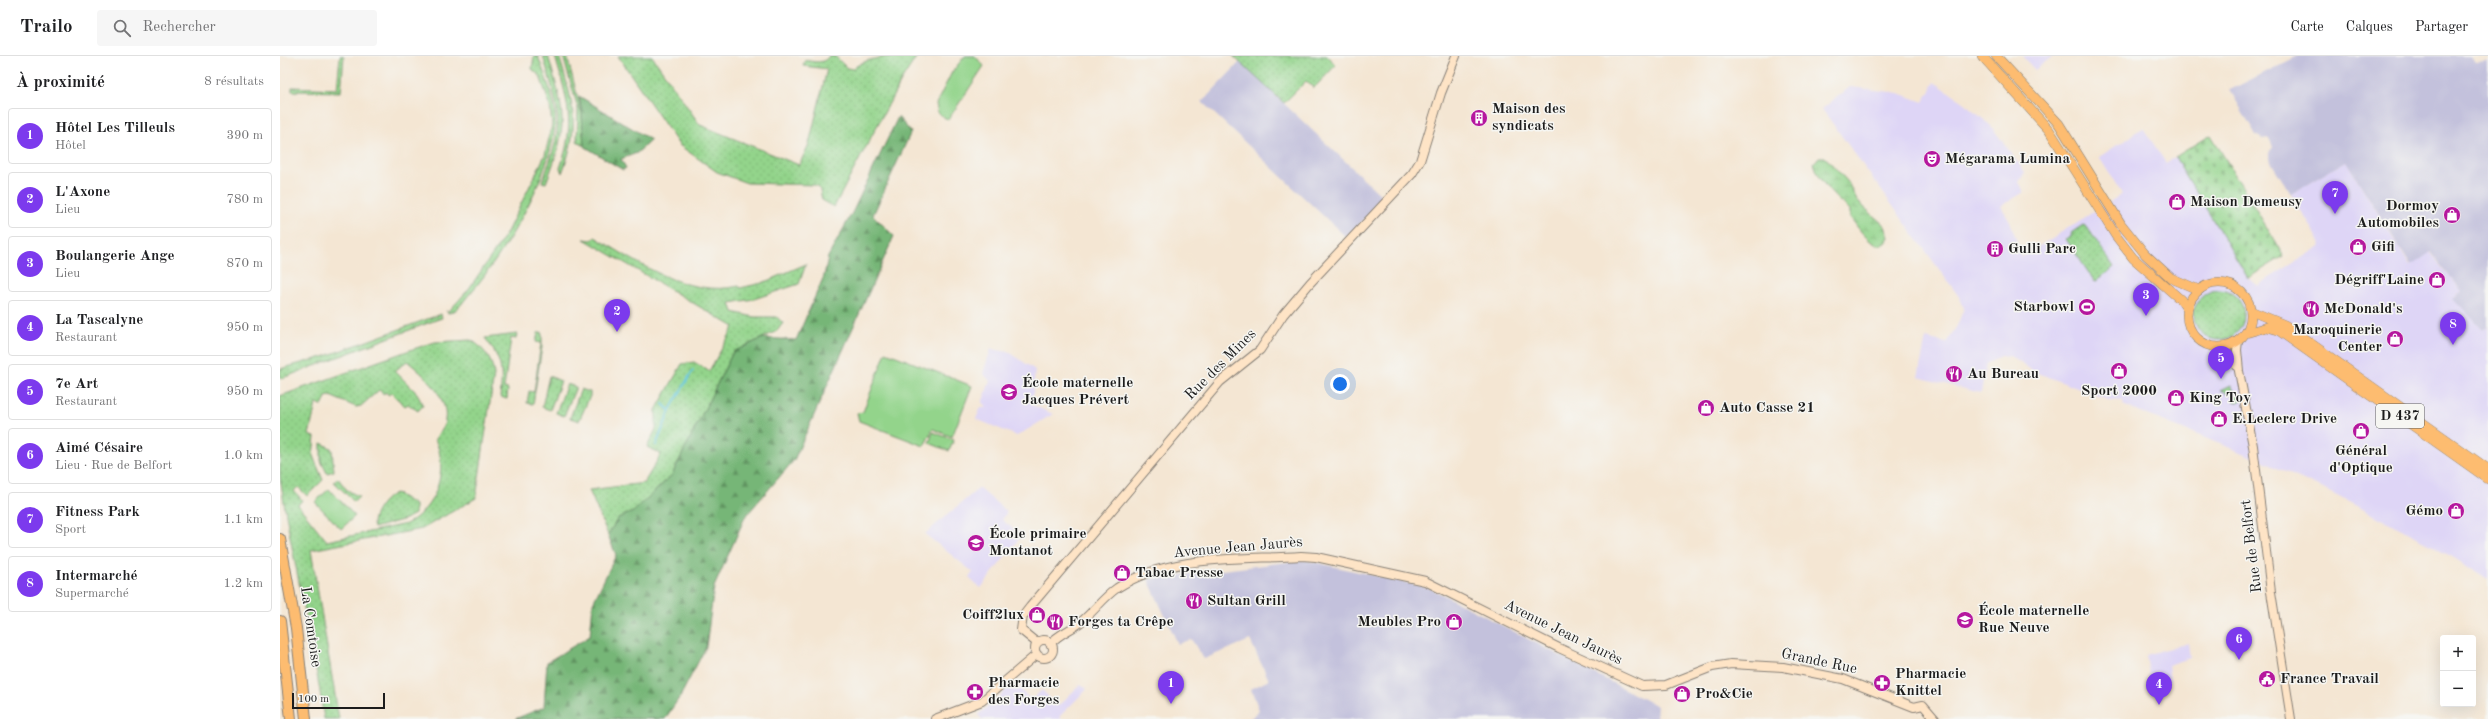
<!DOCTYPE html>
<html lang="fr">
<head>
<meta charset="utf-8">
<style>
	:root { --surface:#fff; --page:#f6f6f6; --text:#202124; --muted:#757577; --line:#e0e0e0; --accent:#7c3aed }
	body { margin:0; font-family:"Old Standard TT",serif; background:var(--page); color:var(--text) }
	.controls { position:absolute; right:12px; bottom:12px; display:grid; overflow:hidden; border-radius:4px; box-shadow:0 4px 16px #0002 }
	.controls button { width:36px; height:36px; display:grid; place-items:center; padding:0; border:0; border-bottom:1px solid var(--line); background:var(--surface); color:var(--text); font:20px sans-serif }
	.scale { position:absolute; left:12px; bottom:10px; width:93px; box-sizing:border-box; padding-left:4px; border:2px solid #1c1c1c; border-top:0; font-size:11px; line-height:14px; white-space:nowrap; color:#1c1c1c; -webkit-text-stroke:3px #f6f6f2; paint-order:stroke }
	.you { position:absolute; left:1060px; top:328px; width:14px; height:14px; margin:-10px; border:3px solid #fff; border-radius:50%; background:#1a73e8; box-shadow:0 0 0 6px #1a73e833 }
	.badge { display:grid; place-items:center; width:26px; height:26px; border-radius:50%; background:var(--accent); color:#fff; font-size:13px; font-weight:700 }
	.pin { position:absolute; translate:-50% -33px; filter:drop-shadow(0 1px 2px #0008) }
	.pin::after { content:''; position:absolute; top:21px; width:14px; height:12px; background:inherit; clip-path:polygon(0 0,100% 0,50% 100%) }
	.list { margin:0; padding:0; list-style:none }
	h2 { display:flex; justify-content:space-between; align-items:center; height:52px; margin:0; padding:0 16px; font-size:17px }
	h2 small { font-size:13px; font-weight:400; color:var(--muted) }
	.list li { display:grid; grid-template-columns:26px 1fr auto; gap:12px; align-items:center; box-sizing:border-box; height:56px; margin:0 8px 8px; padding:0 8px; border:1px solid var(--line); border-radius:4px }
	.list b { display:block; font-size:15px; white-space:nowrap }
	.list p { margin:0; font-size:13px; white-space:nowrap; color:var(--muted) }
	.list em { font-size:13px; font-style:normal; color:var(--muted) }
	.icon { flex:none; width:22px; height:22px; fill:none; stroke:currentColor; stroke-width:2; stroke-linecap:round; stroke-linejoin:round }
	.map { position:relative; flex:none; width:2208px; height:663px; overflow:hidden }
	header { display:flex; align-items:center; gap:24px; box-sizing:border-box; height:56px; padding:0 20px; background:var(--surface); border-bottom:1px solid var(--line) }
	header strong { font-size:19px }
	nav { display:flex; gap:22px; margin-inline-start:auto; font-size:14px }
	.search { width:280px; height:36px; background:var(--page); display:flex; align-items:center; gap:10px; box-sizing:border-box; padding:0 14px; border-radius:4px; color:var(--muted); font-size:15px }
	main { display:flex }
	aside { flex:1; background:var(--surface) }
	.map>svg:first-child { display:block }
	.built { fill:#ded5f6 }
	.industrial { fill:#c3c1dc }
	.grass { fill:url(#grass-dots); stroke:#587854; fill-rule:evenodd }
	.forest { fill:url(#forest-firs); stroke:#49694a }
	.wetland { fill:url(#wetland-marsh); stroke:#587854 }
	.cemetery { fill:url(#cemetery-stones); stroke:#587854 }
	.green { fill:#93d48b; stroke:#587854 }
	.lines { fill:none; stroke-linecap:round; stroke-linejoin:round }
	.stream { stroke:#5fc6dd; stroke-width:2 }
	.secondary-casing { stroke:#888178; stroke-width:10 }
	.primary-casing { stroke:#888178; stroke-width:10 }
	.highway-casing { stroke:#888178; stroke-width:12 }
	.secondary { stroke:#fee4c6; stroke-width:8 }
	.primary { stroke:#fdbc70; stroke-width:9 }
	.highway { stroke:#fdbc70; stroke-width:10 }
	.labels { text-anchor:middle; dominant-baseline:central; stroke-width:3; stroke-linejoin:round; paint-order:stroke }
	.shield { fill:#f6f6f2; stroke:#5d5d5c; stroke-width:1 }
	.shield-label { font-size:14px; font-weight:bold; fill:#1c1c1c }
	.poi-label { font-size:15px; font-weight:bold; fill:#1c1c1c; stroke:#f6f6f2; text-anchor:start }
	.street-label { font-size:15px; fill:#1c1c1c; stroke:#f6f6f2 }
</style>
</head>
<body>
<header>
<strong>Trailo</strong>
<div class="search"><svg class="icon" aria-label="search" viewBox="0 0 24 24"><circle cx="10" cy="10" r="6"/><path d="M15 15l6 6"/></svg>Rechercher</div>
<nav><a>Carte</a><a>Calques</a><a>Partager</a></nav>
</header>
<main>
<aside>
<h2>À proximité<small>8 résultats</small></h2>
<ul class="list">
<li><span class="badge">1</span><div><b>Hôtel Les Tilleuls</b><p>Hôtel</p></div><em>390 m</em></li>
<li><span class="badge">2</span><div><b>L'Axone</b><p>Lieu</p></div><em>780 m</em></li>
<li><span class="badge">3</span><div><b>Boulangerie Ange</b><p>Lieu</p></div><em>870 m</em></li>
<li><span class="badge">4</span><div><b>La Tascalyne</b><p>Restaurant</p></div><em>950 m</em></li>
<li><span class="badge">5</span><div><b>7e Art</b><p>Restaurant</p></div><em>950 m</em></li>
<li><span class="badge">6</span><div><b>Aimé Césaire</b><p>Lieu · Rue de Belfort</p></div><em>1.0 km</em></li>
<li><span class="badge">7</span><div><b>Fitness Park</b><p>Sport</p></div><em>1.1 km</em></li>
<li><span class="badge">8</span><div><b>Intermarché</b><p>Supermarché</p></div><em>1.2 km</em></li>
</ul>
</aside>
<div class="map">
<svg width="2208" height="663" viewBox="0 0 2208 663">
	<defs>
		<pattern id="grass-dots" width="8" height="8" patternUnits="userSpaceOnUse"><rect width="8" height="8" fill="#93d48b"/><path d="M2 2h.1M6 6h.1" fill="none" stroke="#7eb577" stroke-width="1.8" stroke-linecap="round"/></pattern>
		<pattern id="forest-firs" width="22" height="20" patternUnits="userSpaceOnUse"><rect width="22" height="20" fill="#76b677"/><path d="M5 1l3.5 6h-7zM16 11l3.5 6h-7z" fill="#609361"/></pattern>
		<pattern id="wetland-marsh" width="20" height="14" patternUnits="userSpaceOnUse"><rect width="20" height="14" fill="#93d48b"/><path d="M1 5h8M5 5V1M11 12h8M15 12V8" fill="none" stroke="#7eb577"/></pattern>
		<pattern id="cemetery-stones" width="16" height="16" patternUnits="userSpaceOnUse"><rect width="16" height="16" fill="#93d48b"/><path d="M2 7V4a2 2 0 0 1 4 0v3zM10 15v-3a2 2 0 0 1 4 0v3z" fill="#7eb577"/></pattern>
	</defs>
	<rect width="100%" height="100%" fill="#f6f6f2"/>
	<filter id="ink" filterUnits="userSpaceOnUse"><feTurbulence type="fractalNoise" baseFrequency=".025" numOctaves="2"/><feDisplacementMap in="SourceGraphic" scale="8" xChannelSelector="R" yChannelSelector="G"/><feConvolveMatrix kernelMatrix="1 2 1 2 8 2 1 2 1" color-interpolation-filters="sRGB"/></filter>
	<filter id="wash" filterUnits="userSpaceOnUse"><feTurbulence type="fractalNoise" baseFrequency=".012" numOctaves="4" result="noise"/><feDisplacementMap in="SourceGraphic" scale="16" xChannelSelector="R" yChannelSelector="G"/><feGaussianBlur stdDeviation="0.9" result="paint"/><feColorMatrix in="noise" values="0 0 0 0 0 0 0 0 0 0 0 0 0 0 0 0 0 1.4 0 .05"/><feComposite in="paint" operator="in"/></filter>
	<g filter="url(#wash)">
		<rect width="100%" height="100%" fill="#f4e6d3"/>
		<path class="built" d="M1742,0H1773L1755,14Z
			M1655,26L1687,49L1711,70L1745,116L1739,126L1744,136L1721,150L1730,165L1742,201L1842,138L1819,101L1863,72L1886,107L1895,101L1968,222L1977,230L2042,189L2011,138L2066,105L2130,210L2150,196L2182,235L2174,241L2203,274L2208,270V524L2151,488L2053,438L1980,404L1843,349L1844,345L1828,344L1753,315L1730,300L1720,301L1706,308L1701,337L1638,321L1646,282L1666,287L1677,270L1684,252L1680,242L1542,53L1570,31L1619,37L1643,46Z
			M711,293L729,296L755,314L752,349L773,358L737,380L696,363L701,351L705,352L706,350L702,347L710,325L703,317Z
			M699,432L727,456L722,464L742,479L701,532L689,522L693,516L645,478Z
			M1908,587L1910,602L1888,609L1890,625L1871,631L1866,599Z
			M734,627L751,644L762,634L778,650L801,628L807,633L779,661L782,663H702L698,659Z"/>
		<path class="industrial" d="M2018,0H2191L2195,6L2208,5V270L2203,274L2173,242L2182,235L2151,196L2131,210L2066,105L2011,138L1989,103V97L1993,91L1989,82L1982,83L1976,79L1950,34Z
			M960,6L1104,142L1067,182L922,46Z
			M1025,504L1150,532L1377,650L1376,663H970L979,654L971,633L989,624L970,584L924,603L911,583L898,588L868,523Z"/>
		<path class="grass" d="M60,0H64L61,36L12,35V31L57,33Z
			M254,0H258C265,21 278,48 275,71C269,124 223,200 188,240C183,246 176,257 168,257L166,255H169L188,234L225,180L265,99L272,69L270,50L260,20L252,13Z
			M263,0H268C285,58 289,69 266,127L262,126C285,68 280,58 263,0Z
			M275,0H279C293,48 301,68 282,117L280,112C296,68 287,43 275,0Z
			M283,0H287L302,58L304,90L297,85L298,53Z
			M338,0H372L420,69L519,109L529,88L547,13L523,10L525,4C534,6 544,8 549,0H555L567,12L573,13C585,0 617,0 637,0L621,25L554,151L542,144L540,134L535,129L467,127L437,116L399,89Z
			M953,0H1047L1056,9L1034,32L1026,25L1004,47Z
			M1803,169L1807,171L1834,211L1815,226L1786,183L1792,179L1791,177Z
			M315,181C357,206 407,242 459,230L460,232L482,227L526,208L519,228L474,243L450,247L453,256L474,261H497L503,267L497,275L453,296L392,419L353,456L338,462L328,479L309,434L364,427L381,398L367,391L376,373V354L402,308L414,306L429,315L454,271L304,183L312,184Z
			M1914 259a25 25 0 1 1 50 0a25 25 0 1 1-50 0Z
			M161,258L162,262L156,264L0,323V313L43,301Z
			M262,276V291L253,348L247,347L249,335L254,336L261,287L256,286L258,277Z
			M237,278L236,283L231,282L224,332L228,333L227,343L220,341C223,314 222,304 205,282Z
			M191,284C203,291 213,304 214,319L196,442L142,473L31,494L59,663H44C33,581 11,501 0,420C0,394 0,366 0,340L130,294L155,286ZM127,305C143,318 169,341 165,364C164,373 159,376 155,383C169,413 157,452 126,468L47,485L18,449L22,444L14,435L18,431L27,440L43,424L33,400L35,381L29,379L36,348L43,349L46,341L50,340L76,351L81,350L99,334L104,338L105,336L109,339L111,337L125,350L128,348L138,355L143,350L137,337L115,315Z
			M269,320L281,325L270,354L262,351Z
			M287,328L296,331L284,360L276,357Z
			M1951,329L1955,337L1961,339V344L1958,346L1954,345L1956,340L1941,334Z
			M301,333L310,336V340L299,365L290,362Z
			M41,387L51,392L52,394L54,415L47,417L41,405Z
			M58,422L66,433L79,441L74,446L54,426Z
			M116,437L135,449V458L126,463L94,472C89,460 106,440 116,437Z"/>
		<path class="forest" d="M299,40L371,84L357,97L341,103L346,112L343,114L304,90L302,58Z
			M618,61L631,76L593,159L614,180L514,404L465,461L434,531L426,591L401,639L385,663H235L264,651L267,606L310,580L313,547L336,499L328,479L338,462L353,456L392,419L453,296L483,282L516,284L544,220L548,201L573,155Z"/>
		<path class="wetland" d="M1539,101H1545L1568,126L1577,145L1605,170L1609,181C1598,204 1578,171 1570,161V154C1566,149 1561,147 1556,142C1546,132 1538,121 1534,107Z"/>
		<path class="cemetery" d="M1931,79L2004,200L1968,222L1895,101Z"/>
		<path class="green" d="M685,0H695L704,10L668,64L658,57L656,48L672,16Z
			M606,296L692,330L672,381L653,373L644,390L579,365L577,357L583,356Z
			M653,376L674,384L669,395L649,387Z
			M49,433L75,460L61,473L35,446Z"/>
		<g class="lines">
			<path class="stream" d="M383,348L390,355
				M376,389L391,352L413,314"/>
		</g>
	</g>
	<g filter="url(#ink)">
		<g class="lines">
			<g class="secondary-casing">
				<path id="secondary" d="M1958,285L1957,294L1959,315L1973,390L1991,536L2011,663
					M1940,292L1948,297L1958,312
					M755 593a9 9 0 1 1 18 0a9 9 0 1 1-18 0Z
					M757,587L741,574L743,560L750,551L940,326L980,294L1003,259L1030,227L1132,118L1140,105L1161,37L1176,0
					M770,588C779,577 792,574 802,565C814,555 824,541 837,532C889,498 961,504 1021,500L1036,501L1145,525L1279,592L1362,630L1386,629L1432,611L1451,608L1503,611L1563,623L1634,651L1643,649L1655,663
					M655,663L702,645L757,598"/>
			</g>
			<g class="primary-casing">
				<path id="primary" d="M1702,0L1769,74L1836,180L1853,202L1901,244L1907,253
					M1716,0L1779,68L1841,168L1865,198L1891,222L1919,234
					M1907 259a32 32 0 1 1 64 0a32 32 0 1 1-64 0Z
					M1971,255L2005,269L2208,413
					M1966,277L1987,271L1998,274L2208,423"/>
			</g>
			<g class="highway-casing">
				<path id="highway" d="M0,483L16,572L26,663
					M0,565L11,663"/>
			</g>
			<use href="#secondary" class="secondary"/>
			<use href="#primary" class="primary"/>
			<use href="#highway" class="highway"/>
		</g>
	</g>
	<defs>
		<g id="building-disc" transform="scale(0.9)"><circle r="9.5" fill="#b5179e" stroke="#f6f6f2"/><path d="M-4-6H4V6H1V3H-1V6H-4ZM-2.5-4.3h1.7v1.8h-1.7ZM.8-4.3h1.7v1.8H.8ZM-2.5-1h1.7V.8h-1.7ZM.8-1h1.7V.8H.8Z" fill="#fff"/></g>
		<g id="theatre-disc" transform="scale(0.9)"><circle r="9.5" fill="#b5179e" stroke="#f6f6f2"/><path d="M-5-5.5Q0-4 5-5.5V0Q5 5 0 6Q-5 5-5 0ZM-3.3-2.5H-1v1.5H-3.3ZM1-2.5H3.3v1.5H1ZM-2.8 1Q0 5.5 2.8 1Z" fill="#fff"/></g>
		<g id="shop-disc" transform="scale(0.9)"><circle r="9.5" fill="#b5179e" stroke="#f6f6f2"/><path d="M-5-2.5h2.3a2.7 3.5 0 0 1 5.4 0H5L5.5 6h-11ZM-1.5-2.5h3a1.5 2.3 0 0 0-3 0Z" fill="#fff"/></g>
		<g id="stadium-disc" transform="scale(0.9)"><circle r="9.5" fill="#b5179e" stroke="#f6f6f2"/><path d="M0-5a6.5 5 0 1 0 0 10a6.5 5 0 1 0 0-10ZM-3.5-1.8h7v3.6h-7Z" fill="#fff"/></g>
		<g id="restaurant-disc" transform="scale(0.9)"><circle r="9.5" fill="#b5179e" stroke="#f6f6f2"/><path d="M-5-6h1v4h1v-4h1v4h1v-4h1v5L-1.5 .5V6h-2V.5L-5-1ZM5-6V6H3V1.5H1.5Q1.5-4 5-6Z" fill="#fff"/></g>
		<g id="school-disc" transform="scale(0.9)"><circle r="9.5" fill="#b5179e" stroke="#f6f6f2"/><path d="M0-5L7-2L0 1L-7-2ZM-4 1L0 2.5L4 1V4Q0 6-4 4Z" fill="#fff"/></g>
		<g id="civic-disc" transform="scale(0.9)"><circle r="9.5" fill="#b5179e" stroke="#f6f6f2"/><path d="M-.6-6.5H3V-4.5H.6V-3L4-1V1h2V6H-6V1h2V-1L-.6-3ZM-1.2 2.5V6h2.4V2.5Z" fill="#fff"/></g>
		<g id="pharmacy-disc" transform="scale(0.9)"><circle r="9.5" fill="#b5179e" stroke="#f6f6f2"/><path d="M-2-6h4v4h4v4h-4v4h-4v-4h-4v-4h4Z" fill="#fff"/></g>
	</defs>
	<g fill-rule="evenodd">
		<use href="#building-disc" x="1199" y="62"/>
		<use href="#theatre-disc" x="1652" y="103"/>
		<use href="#shop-disc" x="1897" y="146"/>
		<use href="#shop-disc" x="2172" y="159"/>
		<use href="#shop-disc" x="2078" y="191"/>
		<use href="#building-disc" x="1715" y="193"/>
		<use href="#shop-disc" x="2157" y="224"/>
		<use href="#stadium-disc" x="1807" y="251"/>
		<use href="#restaurant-disc" x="2031" y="253"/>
		<use href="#shop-disc" x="2115" y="283"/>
		<use href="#shop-disc" x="1839" y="315"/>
		<use href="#restaurant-disc" x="1674" y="318"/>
		<use href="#school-disc" x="729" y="336"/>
		<use href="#shop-disc" x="1896" y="342"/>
		<use href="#shop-disc" x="1426" y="352"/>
		<use href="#shop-disc" x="1939" y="363"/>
		<use href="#shop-disc" x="2081" y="375"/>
		<use href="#shop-disc" x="2176" y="455"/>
		<use href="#school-disc" x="696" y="487"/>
		<use href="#shop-disc" x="842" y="517"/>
		<use href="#restaurant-disc" x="914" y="545"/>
		<use href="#shop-disc" x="757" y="559"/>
		<use href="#school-disc" x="1685" y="564"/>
		<use href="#restaurant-disc" x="775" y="566"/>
		<use href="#shop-disc" x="1174" y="566"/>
		<use href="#civic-disc" x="1987" y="623"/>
		<use href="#pharmacy-disc" x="1602" y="627"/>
		<use href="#pharmacy-disc" x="695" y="636"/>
		<use href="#shop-disc" x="1402" y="638"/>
	</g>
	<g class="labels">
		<rect class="shield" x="2096" y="348" width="48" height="24" rx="3"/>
		<g class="shield-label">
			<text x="2120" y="360">D 437</text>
		</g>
		<g class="poi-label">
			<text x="1212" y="53">Maison des<tspan x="1212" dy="17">syndicats</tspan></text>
			<text x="1665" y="103">Mégarama Lumina</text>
			<text x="1910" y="146">Maison Demeusy</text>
			<text x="2159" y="150" text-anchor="end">Dormoy<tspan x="2159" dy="17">Automobiles</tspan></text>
			<text x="2091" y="191">Gifi</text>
			<text x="1728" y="193">Gulli Parc</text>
			<text x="2144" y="224" text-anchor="end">Dégriff'Laine</text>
			<text x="1794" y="251" text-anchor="end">Starbowl</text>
			<text x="2044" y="253">McDonald's</text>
			<text x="2102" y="274" text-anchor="end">Maroquinerie<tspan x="2102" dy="17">Center</tspan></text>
			<text x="1687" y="318">Au Bureau</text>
			<text x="742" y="327">École maternelle<tspan x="742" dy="17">Jacques Prévert</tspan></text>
			<text x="1839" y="335" text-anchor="middle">Sport 2000</text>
			<text x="1909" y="342">King Toy</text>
			<text x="1439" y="352">Auto Casse 21</text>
			<text x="1952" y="363">E.Leclerc Drive</text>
			<text x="2081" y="395" text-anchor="middle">Général<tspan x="2081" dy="17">d'Optique</tspan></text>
			<text x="2163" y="455" text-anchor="end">Gémo</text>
			<text x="709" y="478">École primaire<tspan x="709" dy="17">Montanot</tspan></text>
			<text x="855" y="517">Tabac Presse</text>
			<text x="927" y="545">Sultan Grill</text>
			<text x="1698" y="555">École maternelle<tspan x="1698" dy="17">Rue Neuve</tspan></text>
			<text x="744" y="559" text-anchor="end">Coiff2lux</text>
			<text x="788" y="566">Forges ta Crêpe</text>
			<text x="1161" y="566" text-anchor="end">Meubles Pro</text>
			<text x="1615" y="618">Pharmacie<tspan x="1615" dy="17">Knittel</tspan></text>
			<text x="2000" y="623">France Travail</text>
			<text x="708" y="627">Pharmacie<tspan x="708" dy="17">des Forges</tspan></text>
			<text x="1415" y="638">Pro&amp;Cie</text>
		</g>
		<g class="street-label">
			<text transform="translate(941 309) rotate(-45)">Rue des Mines</text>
			<text transform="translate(1972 490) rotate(-97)">Rue de Belfort</text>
			<text transform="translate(958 492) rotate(-5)">Avenue Jean Jaurès</text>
			<text transform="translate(30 571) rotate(82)">La Comtoise</text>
			<text transform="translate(1283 577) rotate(26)">Avenue Jean Jaurès</text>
			<text transform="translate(1539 606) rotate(12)">Grande Rue</text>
		</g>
	</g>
</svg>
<div class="controls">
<button>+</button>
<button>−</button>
</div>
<div class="scale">100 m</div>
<div class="you"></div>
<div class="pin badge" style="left:891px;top:648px">1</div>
<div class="pin badge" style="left:337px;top:276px">2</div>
<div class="pin badge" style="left:1866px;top:260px">3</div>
<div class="pin badge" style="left:1879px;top:649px">4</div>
<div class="pin badge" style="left:1941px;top:323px">5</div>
<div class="pin badge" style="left:1959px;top:604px">6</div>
<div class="pin badge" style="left:2055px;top:158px">7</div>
<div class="pin badge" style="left:2173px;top:289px">8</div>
</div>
</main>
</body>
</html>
